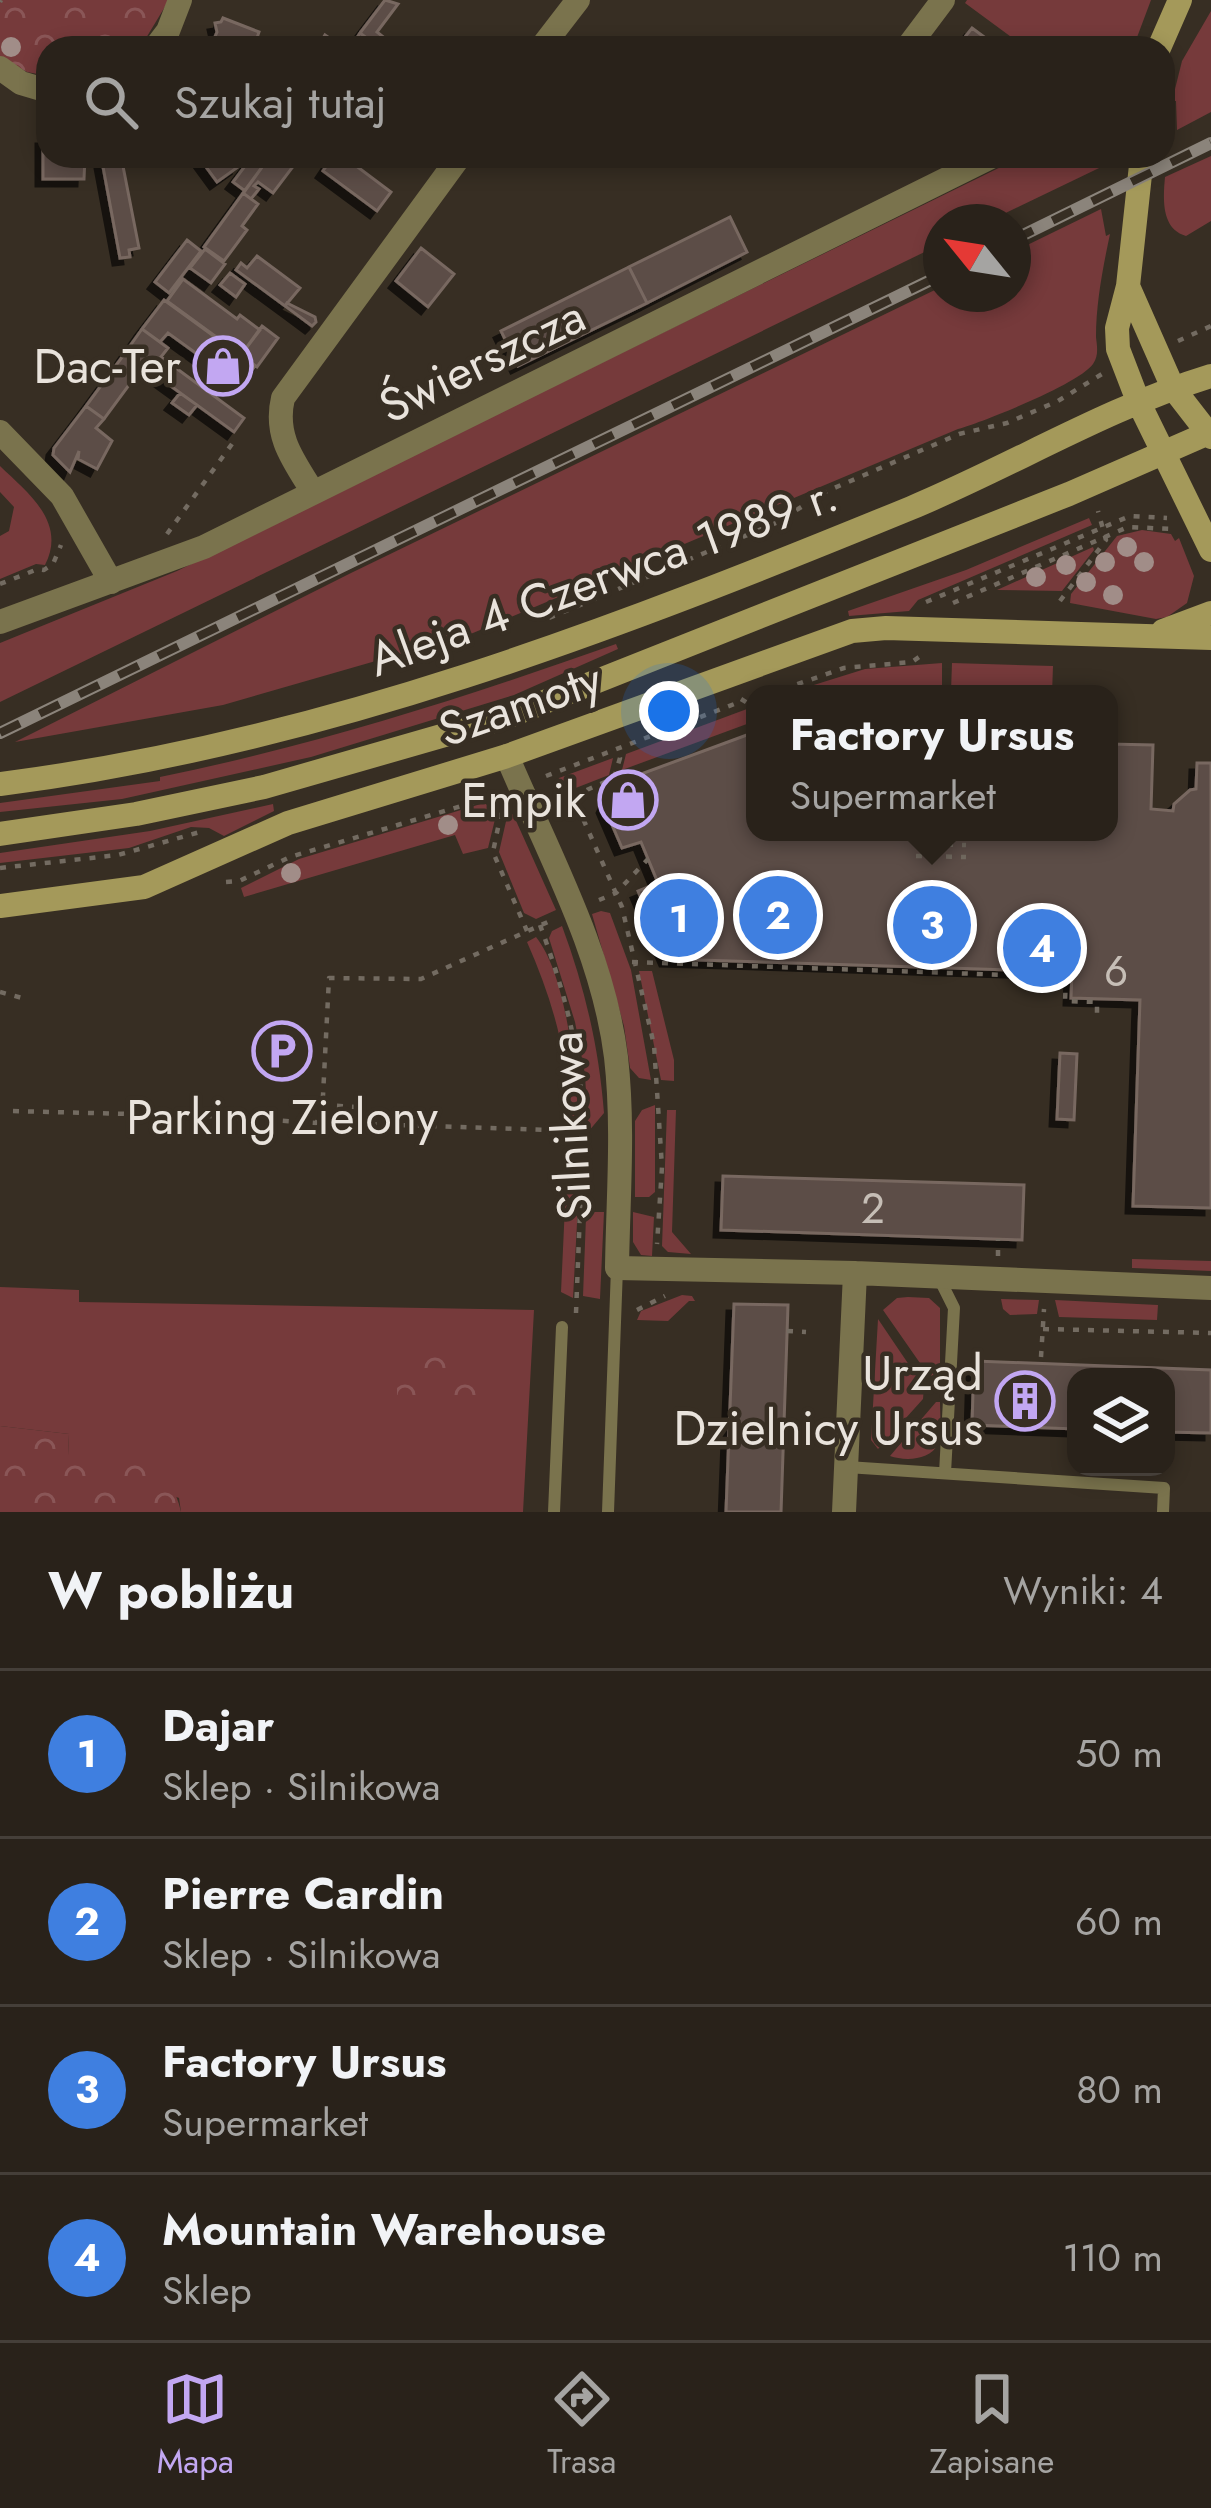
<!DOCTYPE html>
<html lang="pl">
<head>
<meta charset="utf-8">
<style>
	:root { --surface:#29221a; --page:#312a23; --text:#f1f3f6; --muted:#a5a4a2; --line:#453f39; --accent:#c2a7f2 }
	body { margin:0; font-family:Jost,sans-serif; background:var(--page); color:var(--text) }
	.controls { position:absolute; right:36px; bottom:36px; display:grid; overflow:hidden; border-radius:24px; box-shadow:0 6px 18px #0003 }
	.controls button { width:108px; height:108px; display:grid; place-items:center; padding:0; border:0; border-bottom:3px solid var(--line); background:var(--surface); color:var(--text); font:60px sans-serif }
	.compass { position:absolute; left:923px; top:204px; width:108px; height:108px; border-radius:50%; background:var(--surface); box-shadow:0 6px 18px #0003; rotate:300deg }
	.you { position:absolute; left:669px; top:711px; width:42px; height:42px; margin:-30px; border:9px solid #fff; border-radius:50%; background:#1a73e8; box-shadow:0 0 0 18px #1a73e833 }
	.badge { display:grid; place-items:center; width:78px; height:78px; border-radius:50%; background:var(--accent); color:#fff; font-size:39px; font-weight:700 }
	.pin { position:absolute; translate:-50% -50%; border:6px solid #fff; box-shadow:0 3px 12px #0006 }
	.popup { position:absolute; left:746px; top:685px; width:372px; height:156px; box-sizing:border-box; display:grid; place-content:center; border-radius:24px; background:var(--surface); filter:drop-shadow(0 3px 9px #0005); font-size:39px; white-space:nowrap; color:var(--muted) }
	.popup b { font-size:45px; color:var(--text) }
	.popup::after { content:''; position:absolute; left:50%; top:100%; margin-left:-24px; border:24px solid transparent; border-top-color:var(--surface) }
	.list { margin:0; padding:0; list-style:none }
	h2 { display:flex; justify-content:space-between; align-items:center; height:156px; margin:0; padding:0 48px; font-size:51px }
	h2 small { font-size:39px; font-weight:400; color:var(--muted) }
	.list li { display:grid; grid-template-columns:78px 1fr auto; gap:36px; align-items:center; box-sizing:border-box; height:168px; padding:0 48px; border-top:3px solid var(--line) }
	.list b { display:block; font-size:45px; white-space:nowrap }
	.list p { margin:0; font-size:39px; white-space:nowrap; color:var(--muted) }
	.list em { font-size:39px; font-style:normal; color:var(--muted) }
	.icon { flex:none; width:66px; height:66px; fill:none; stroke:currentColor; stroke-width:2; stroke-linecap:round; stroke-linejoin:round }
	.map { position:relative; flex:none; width:1211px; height:1512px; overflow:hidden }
	.search { position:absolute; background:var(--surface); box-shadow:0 6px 18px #0003; left:36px; right:36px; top:36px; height:132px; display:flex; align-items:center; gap:30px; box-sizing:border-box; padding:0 42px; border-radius:36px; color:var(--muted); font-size:45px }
	.sheet { height:828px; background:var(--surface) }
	nav { display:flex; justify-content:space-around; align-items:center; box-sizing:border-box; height:168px; border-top:3px solid var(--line); background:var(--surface); font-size:33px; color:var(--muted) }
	nav a { display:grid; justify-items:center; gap:6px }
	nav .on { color:var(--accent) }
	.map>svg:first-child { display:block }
	.green { fill:#763a3b }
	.forest { fill:url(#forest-crowns) }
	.building { fill:#5c4d46; stroke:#786861; stroke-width:3; filter:url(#shadow) }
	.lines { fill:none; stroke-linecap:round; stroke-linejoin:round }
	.path { stroke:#736b61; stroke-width:4.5; stroke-dasharray:6 9; stroke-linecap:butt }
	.lane { stroke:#7a734d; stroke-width:12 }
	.street { stroke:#7a734d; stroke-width:24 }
	.secondary { stroke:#a4995a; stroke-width:24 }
	.rail-casing { stroke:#8b847b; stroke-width:12 }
	.rail { stroke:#372e23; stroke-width:8; stroke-dasharray:22; stroke-linecap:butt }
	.tree { fill:#a18d88 }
	.labels { text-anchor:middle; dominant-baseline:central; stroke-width:9; stroke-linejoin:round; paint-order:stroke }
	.number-label { font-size:42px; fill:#c6beb6 }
	.street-label { font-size:48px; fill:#e9e3dc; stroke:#372e23 }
	.poi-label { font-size:48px; fill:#e9e3dc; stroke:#372e23; text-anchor:end }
</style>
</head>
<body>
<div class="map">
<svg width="1211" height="1512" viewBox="0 0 1211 1512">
	<defs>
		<pattern id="forest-crowns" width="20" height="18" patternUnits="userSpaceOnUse" patternTransform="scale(3)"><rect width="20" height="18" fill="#763a3b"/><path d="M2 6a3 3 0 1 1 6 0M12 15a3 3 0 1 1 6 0" fill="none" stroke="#8a5657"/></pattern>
		<filter id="shadow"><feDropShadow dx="-7" dy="7" stdDeviation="0" flood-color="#0009"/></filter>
	</defs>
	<rect width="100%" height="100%" fill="#372e23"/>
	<path class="green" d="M967,0H1151L1133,48H1026L965,3Z
		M1211,11V112L1177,130L1176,101H1172L1182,61Z
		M1023,156L1122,157L987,222H941V244L0,702V643L177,571Z
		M1211,156V221L1186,236C1161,229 1163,199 1165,177Z
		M1101,209L1106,236L1110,234C1103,267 1096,303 1096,337C1097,346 1099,356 1093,364C1079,384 983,422 958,429L473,633L223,705L15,742L351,573L941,287V294H1013V252Z
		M0,466C28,493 67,522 45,565L36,564L0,579V536L9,531L14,507L0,492Z
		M1089,518L1092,525L918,600L909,611L849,616L848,611L966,570Z
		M1142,530L1171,534L1175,541L1179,538L1194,576L1187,603L1167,617L1156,619L1070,603L1071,594L1117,536Z
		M1093,547L1094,550L1062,591L997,590Z
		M616,644L618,649L514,695L311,757L122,799L0,812V803L160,781V777C317,745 466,697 616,644Z
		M942,663V691L785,694L865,669Z
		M952,663L1053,666L1052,694L951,691Z
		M755,706V721L622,770L626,754Z
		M613,758L609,775L568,791L555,789L559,778Z
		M484,803L497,811L488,848L463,854L455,835L244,897L241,888L299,859Z
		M273,804L274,811L224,836L209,828L191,827L129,848L0,863V853L150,831Z
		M513,814L556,910L536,919L524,913L499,852L507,817Z
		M601,911L610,913L631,970L651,1080L639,1078L630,1068L624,1026L592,914Z
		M562,926C585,988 599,1048 604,1113L588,1132L585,1074L575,1022L549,938L552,931Z
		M536,937C567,975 576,1076 579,1125L568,1127C571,1061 553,1001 527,942Z
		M639,971H652L674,1060V1081L661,1080Z
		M655,1105V1192L649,1197H635V1121L642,1110Z
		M667,1110H676L672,1232L691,1254L668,1252L662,1246Z
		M567,1162L580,1167L573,1298L561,1292Z
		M590,1212H604L600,1299L583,1296L586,1217Z
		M633,1212L654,1217L652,1256L641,1255L633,1242Z
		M1132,1259L1211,1261V1271L1132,1268Z
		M0,1287L79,1290V1302L534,1310L523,1512H181L179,1498L68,1455L69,1434L0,1426Z
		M682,1295L692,1296L695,1301H689L668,1321L637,1320L641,1311Z
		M908,1297L929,1298L940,1308V1374L929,1376L883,1310L897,1298Z
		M1001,1299L1039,1300L1037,1314L1010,1315L1003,1309Z
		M1055,1300L1158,1305L1157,1320L1059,1317Z
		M878,1319L924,1387L923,1399L878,1449L871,1440Z
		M936,1402H940C940,1413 942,1434 938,1444C930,1461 904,1461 890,1456Z"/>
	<path class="forest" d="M0,0H169L140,48H48V76L27,72L0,57Z
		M397,1353L479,1355L478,1400L397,1398Z
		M0,1426L69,1434L68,1455C115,1449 171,1459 181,1512H0Z"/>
	<path class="building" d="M385,0L398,4L377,32L397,48H380L360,33Z
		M223,18L259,32L254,47L257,48L207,47V40L214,39L217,32L215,23L221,22Z
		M972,28L999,48L957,47Z
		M360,33L380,48H364L355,41Z
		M325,35L344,48H317Z
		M43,137H48V156H85L84,179H43Z
		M101,156H121L139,248L129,250L130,257L120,258Z
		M198,156H230L238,167L217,182Z
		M270,156H301L273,193L258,182L254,186L259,189L251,199L243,193Z
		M333,156H343L391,192L377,211L323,171Z
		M251,158L263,166L245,191L233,182Z
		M243,193L258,204L242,226L247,230L224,261L204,247Z
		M730,217L747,252L647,303L629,267Z
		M187,240L201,251L169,293L155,282Z
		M421,248L454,274L428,307L396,281Z
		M205,249L225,264L211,283L190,268Z
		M257,256L300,288L285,306L236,270L241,263L247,268Z
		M629,267L647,303L518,366L501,331Z
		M230,273L245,284L236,297L220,285Z
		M183,279L237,319L240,315L260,330L241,355L167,301Z
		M164,300L255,366L240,385L168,333L160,342L142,329Z
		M287,303L315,317L316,322L312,326L285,306Z
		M262,326L278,338L257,367L241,355Z
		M142,329L168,348L150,371L125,353Z
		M125,353L143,366L104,419L86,406Z
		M161,357L244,418L234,432L150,371Z
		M180,393L197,405L189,415L172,403Z
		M86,406L104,419L96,428L112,441L97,469L78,459L79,451L70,472L53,455L54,448Z
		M755,732V832H1109V744L1153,745L1151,809L1173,811L1174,804L1190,790L1196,789L1197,763H1211V1208L1133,1206L1140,1000L1071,998L1072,972L667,959L638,891L658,883L641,842L622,848L604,806L614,784Z
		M1060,1053L1077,1054L1074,1120L1057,1119Z
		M723,1176L1024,1185L1022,1240L721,1230Z
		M734,1304L788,1305L781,1512H726Z
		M974,1361L1211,1370V1433L1166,1432V1377H1076V1429L972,1425Z"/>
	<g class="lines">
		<path class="path" d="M0,2L1,0
			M1178,341L1211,326
			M167,534L237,437
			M0,584L38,569L44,570L53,564L61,545
			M1060,601L1106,540L1098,511
			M926,602L1130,516L1167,518
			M953,603L1128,527L1172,529
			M549,618L776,523L825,492L959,434L1007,423L1058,401L1102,374
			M769,694L844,668L912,662L919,657
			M741,699L749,704L755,701
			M546,776L737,703
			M554,795L573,796L622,907L654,1045L662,1167L657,1244
			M573,796L614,778L620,758L618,752
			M501,813L493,852L527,931
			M917,844L966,845
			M916,856L966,857
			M0,868L118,855L200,832
			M226,882L239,881L290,857L485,799L498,805
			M599,900L616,893L648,859
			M540,925C565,993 585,1064 582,1136
			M632,962L1066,977L1065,1001L1097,1002V1013
			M0,992L22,998
			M322,1105L358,1107L365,1124L583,1131
			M13,1111L209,1116L316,1123L322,1115L329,978L421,979L550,921
			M998,1256V1239
			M637,1310L665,1296
			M576,1313L582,1161
			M1043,1329L1211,1333
			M787,1331L806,1332
			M1041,1357L1044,1309"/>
		<path class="lane" d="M939,1278L954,1308L945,1473
			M847,1467L1164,1488L1163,1512
			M554,1512L562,1327
			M608,1512L617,1268"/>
		<path class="street" d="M155,48L168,31L180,0
			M541,48L578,0
			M907,48L943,0
			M0,68L21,83L48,91
			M0,432L62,496L111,582
			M313,492C293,460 274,436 283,398L460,156
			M0,622L204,547L993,156
			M507,756C548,853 603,952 616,1057C624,1127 618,1198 617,1268L855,1273L1211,1288
			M844,1512L855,1273"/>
		<path class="secondary" d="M1159,48L1180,0
			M1142,156L1128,286L1117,328L1118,349L1138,401L1211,550
			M1128,286L1173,388L1211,437
			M1163,631L1211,613
			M0,784C319,744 616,629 911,508C1012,466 1106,408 1211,376
			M0,834L136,814L264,787L504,718L1069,494L1211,432
			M0,906L144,887L288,823L507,756L852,631L886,628L1211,638"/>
		<g class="rail-casing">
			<path id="rail" d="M1013,240L1211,143
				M0,733L941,275"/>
		</g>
		<use href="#rail" class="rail"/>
	</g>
	<g class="tree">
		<circle cx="11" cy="47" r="10"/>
		<circle cx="1127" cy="547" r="10"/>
		<circle cx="1105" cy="562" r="10"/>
		<circle cx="1144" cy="562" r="10"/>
		<circle cx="1066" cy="565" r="10"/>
		<circle cx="1036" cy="577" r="10"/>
		<circle cx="1086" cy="582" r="10"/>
		<circle cx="1113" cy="595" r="10"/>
		<circle cx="448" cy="825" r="10"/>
		<circle cx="291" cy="873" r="10"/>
	</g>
	<defs>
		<g id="shop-ring" transform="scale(3)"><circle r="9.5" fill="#372e23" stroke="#c2a7f2" stroke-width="1.5"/><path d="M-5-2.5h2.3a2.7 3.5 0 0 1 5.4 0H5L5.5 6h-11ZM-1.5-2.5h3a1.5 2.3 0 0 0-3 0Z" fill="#c2a7f2"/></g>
		<g id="parking-ring" transform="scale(3)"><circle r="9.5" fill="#372e23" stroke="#c2a7f2" stroke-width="1.5"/><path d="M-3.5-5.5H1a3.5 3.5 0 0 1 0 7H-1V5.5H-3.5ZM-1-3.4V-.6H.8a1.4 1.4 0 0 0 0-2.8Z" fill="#c2a7f2"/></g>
		<g id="building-ring" transform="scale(3)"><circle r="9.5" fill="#372e23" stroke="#c2a7f2" stroke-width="1.5"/><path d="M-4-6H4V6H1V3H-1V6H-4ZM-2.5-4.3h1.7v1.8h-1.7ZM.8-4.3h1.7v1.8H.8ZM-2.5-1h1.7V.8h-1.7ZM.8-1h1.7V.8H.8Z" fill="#c2a7f2"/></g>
	</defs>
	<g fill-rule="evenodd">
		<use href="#shop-ring" x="223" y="366"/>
		<use href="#shop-ring" x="628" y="800"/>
		<use href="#parking-ring" x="282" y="1051"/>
		<use href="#building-ring" x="1025" y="1401"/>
	</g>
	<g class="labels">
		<g class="number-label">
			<text x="1116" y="971">6</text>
			<text x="873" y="1208">2</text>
		</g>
		<g class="street-label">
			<text transform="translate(482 361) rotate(-26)">Świerszcza</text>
			<text transform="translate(603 577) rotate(-20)">Aleja 4 Czerwca 1989 r.</text>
			<text transform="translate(520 704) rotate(-19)">Szamoty</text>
			<text transform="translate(570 1126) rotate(-93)">Silnikowa</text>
		</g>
		<g class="poi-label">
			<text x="181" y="366">Dac-Ter</text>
			<text x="586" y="800">Empik</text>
			<text x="282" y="1117" text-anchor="middle">Parking Zielony</text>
			<text x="983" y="1373">Urząd<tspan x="983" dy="55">Dzielnicy Ursus</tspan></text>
		</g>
	</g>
</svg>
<div class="controls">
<button><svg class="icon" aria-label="layers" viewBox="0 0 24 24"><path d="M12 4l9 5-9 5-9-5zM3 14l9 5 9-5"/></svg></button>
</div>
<svg class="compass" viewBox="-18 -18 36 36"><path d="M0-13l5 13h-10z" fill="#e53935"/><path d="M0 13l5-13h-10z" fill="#a5a4a2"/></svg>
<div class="you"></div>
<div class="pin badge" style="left:679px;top:918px;background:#3f7fe0">1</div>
<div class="pin badge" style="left:778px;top:915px;background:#3f7fe0">2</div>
<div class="pin badge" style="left:932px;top:925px;background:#3f7fe0">3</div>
<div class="popup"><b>Factory Ursus</b>Supermarket</div>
<div class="pin badge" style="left:1042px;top:948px;background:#3f7fe0">4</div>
<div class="search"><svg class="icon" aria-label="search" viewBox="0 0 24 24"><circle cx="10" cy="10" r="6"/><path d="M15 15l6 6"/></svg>Szukaj tutaj</div>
</div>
<section class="sheet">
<h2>W pobliżu<small>Wyniki: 4</small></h2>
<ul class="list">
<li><span class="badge" style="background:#3f7fe0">1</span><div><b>Dajar</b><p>Sklep · Silnikowa</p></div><em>50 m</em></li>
<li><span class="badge" style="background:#3f7fe0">2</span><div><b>Pierre Cardin</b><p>Sklep · Silnikowa</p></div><em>60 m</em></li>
<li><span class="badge" style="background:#3f7fe0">3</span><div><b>Factory Ursus</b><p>Supermarket</p></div><em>80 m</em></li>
<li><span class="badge" style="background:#3f7fe0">4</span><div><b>Mountain Warehouse</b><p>Sklep</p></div><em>110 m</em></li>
</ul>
</section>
<nav>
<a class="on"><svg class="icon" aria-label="map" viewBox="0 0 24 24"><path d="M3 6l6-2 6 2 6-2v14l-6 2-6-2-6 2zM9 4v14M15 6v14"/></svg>Mapa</a>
<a><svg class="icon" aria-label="directions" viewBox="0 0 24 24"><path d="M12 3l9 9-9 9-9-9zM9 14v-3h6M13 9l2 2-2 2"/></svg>Trasa</a>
<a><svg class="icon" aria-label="saved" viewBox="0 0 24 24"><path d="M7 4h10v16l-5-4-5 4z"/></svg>Zapisane</a>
</nav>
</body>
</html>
